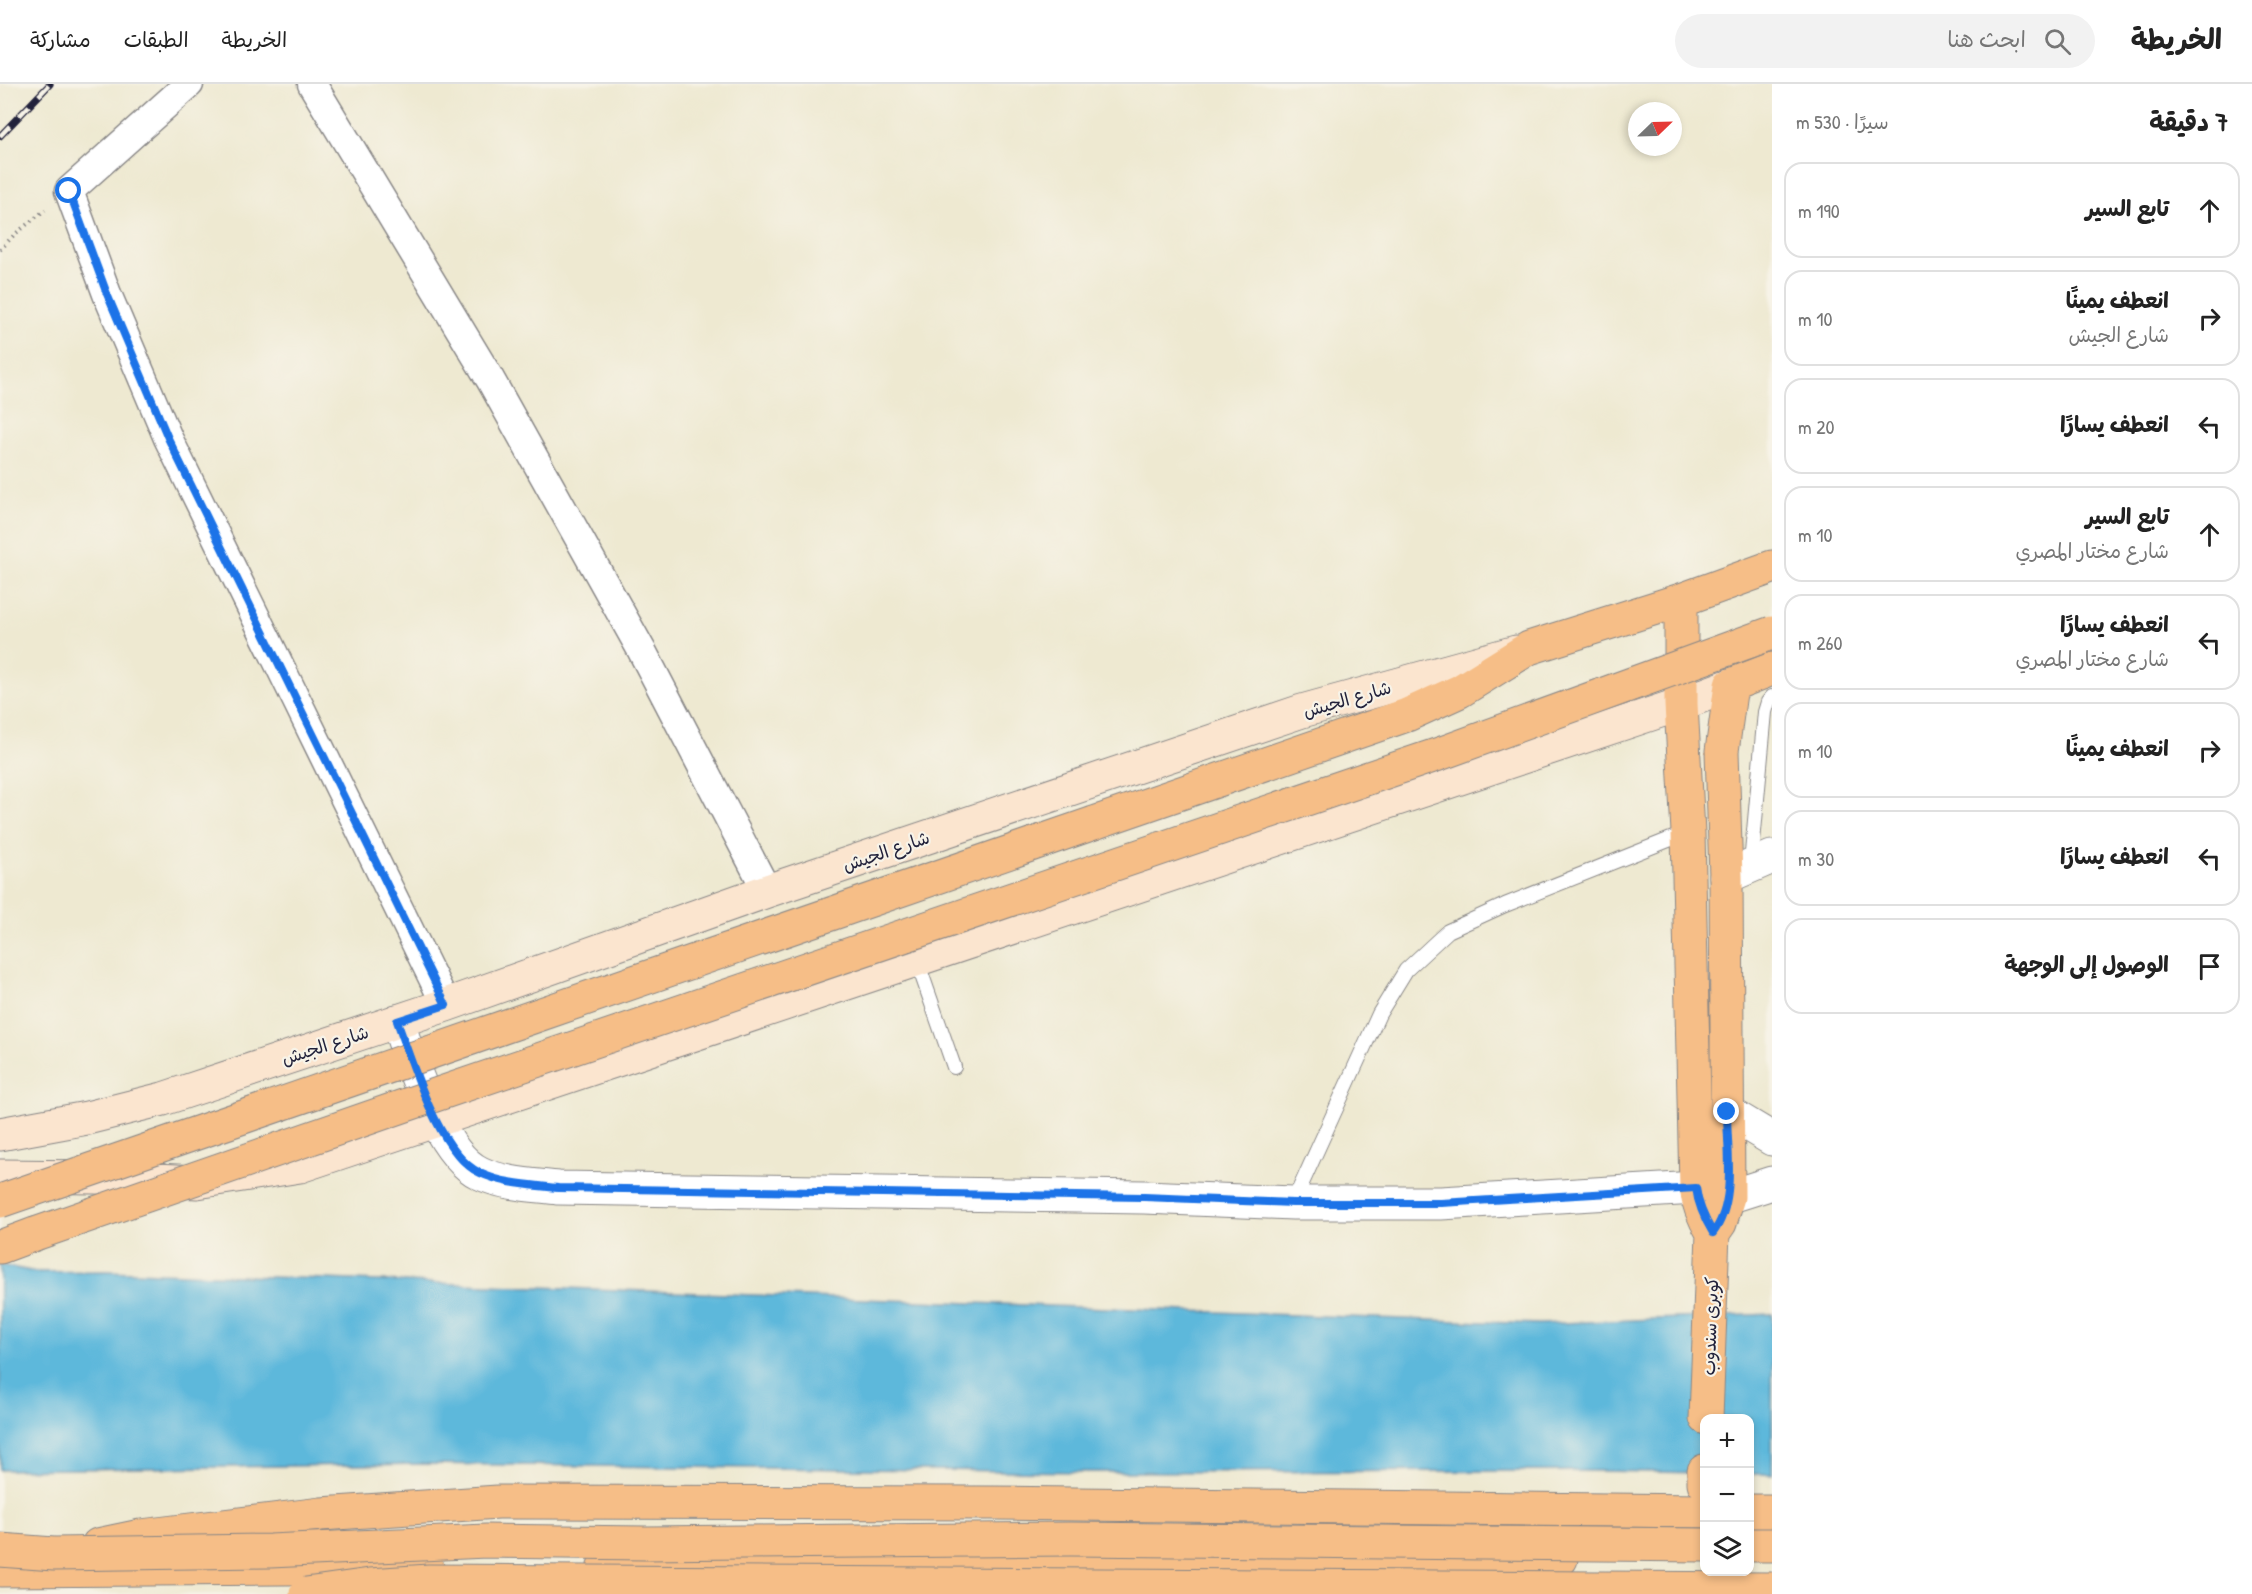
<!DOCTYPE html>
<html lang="ar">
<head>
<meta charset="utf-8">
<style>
	:root { --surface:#fff; --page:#f2f2f2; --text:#222; --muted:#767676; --line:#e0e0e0 }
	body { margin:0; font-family:"Patrick Hand","Playpen Sans Arabic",sans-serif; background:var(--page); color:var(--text); direction:rtl }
	.controls { position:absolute; right:18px; bottom:18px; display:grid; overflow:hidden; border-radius:12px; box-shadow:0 3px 9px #0003 }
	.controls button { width:54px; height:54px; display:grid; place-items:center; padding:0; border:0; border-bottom:2px solid var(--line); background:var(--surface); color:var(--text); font:30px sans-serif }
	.compass { position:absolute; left:1628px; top:18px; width:54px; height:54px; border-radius:50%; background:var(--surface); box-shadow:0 3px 9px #0003; rotate:67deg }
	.stop { position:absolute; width:18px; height:18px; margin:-14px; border:4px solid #1a73e8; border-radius:50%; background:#fff }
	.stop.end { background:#1a73e8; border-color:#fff; box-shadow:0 2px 6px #0008 }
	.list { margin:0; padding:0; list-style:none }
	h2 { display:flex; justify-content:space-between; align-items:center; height:78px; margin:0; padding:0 24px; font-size:26px }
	h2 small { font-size:20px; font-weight:400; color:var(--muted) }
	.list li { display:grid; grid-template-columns:39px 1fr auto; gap:18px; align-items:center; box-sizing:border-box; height:96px; margin:0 12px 12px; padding:0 12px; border:2px solid var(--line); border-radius:18px }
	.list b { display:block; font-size:22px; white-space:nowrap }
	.list p { margin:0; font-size:20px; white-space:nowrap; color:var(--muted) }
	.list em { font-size:20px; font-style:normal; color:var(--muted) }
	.icon { flex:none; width:33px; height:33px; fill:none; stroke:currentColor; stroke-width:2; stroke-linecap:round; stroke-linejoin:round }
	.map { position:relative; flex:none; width:1772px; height:1510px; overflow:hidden; direction:ltr }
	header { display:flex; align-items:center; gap:36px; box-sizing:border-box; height:84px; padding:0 30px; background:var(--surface); border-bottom:2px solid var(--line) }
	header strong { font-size:28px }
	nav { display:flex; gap:33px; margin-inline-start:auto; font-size:21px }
	.search { width:420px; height:54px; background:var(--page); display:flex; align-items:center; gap:15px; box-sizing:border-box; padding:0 21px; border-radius:33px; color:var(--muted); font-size:22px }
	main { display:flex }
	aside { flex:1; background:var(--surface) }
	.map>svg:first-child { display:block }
	.water { fill:#5db8db; stroke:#406d8b; stroke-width:1.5 }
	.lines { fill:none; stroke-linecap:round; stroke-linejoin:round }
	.service-casing { stroke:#888686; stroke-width:16 }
	.minor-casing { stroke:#888686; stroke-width:31 }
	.tertiary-casing { stroke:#888686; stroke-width:35 }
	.secondary-casing { stroke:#888686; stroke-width:35 }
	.primary-casing { stroke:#888686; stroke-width:35 }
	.trunk-casing { stroke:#888686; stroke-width:35 }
	.path { stroke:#888686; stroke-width:4; stroke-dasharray:1.5 4.5; stroke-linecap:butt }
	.service { stroke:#fff; stroke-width:14 }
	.minor { stroke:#fff; stroke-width:28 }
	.tertiary { stroke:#fff; stroke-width:33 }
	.secondary { stroke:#fbe5cf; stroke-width:33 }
	.primary { stroke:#f6be87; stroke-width:33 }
	.trunk { stroke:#f6be87; stroke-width:33 }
	.rail-casing { stroke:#22223b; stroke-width:7 }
	.rail { stroke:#f7f3e8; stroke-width:4.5; stroke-dasharray:14; stroke-linecap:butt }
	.primary-bridge-casing { stroke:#888686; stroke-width:35; stroke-linecap:butt }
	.trunk-bridge-casing { stroke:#888686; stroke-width:35; stroke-linecap:butt }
	.primary-bridge { stroke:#f6be87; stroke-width:33 }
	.trunk-bridge { stroke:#f6be87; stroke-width:33 }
	.route { stroke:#1a73e8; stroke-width:8 }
	.labels { text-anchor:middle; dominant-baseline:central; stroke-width:4.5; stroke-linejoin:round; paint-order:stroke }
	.street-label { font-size:18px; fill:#22223b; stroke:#f7f3e8 }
</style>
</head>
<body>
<header>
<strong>الخريطة</strong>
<div class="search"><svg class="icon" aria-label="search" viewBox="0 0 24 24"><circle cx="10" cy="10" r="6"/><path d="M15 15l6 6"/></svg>ابحث هنا</div>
<nav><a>الخريطة</a><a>الطبقات</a><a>مشاركة</a></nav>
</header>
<main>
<aside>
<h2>7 دقيقة<small>سيرًا · 530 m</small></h2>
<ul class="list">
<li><svg class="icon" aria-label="ahead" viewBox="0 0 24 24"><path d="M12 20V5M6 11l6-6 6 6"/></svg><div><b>تابع السير</b></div><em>190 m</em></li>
<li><svg class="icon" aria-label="right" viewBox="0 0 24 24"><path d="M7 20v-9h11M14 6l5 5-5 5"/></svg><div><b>انعطف يمينًا</b><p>شارع الجيش</p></div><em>10 m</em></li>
<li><svg class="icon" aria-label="left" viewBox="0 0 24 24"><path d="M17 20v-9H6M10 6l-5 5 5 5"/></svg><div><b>انعطف يسارًا</b></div><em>20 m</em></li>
<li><svg class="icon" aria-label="ahead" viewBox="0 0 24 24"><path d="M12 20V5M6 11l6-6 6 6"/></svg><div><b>تابع السير</b><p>شارع مختار المصري</p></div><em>10 m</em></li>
<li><svg class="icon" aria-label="left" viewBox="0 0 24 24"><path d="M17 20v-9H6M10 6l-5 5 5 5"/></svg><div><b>انعطف يسارًا</b><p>شارع مختار المصري</p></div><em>260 m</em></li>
<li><svg class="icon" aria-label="right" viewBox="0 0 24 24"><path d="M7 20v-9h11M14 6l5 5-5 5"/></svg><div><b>انعطف يمينًا</b></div><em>10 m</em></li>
<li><svg class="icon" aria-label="left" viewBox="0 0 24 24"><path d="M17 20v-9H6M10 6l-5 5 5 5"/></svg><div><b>انعطف يسارًا</b></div><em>30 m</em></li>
<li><svg class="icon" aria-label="arrive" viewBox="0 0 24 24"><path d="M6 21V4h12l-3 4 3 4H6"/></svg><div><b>الوصول إلى الوجهة</b></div></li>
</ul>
</aside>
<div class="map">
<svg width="1772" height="1510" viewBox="0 0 1772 1510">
	<rect width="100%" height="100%" fill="#f7f3e8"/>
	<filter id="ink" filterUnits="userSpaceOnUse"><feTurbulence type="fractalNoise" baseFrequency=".0167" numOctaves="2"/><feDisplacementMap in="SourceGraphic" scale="12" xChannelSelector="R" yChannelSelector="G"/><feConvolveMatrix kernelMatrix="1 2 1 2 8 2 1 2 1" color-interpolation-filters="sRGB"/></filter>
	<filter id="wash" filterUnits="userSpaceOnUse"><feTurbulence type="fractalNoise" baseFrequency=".008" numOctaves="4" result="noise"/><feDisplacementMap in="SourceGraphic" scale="24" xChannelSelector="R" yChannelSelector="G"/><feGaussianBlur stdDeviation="1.35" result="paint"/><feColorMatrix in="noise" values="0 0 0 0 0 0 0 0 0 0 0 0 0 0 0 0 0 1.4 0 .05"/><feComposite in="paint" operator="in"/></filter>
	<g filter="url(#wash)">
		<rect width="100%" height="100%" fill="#eee9d1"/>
		<path class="water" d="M0,1181L36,1188L106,1187L1539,1240L1772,1230V1390H1750V1334H1704V1389L1602,1387L1091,1388L423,1380L0,1386Z"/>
	</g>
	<g filter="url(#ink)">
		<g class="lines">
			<g class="service-casing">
				<path id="service" d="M1751,780L1765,628L1768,618L1772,613
					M917,877L954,983
					M1293,1119L1379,930L1406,886L1448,847L1505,821L1686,749"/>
			</g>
			<g class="minor-casing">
				<path id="minor" d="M189,0L69,107L107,210L168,354L446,921
					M312,0L490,295L642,567L767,807"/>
			</g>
			<g class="tertiary-casing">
				<path id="tertiary" d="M1726,793L1772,773
					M397,937C413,980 438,1069 480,1089C503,1100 533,1101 558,1104L1144,1113L1293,1119H1441L1696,1104
					M1727,1028L1772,1055
					M1728,1113L1772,1099"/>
			</g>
			<g class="secondary-casing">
				<path id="secondary" d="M0,1050L87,1034L163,1015L446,921L767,807L1302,627L1516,568
					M0,1092L95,1093L197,1098L300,1082L1681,620L1731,601"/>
			</g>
			<g class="primary-casing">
				<path id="primary" d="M1681,516V620L1688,748L1696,1104C1698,1121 1704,1134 1713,1149
					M1094,739L1407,631L1460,607L1529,564L1681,516L1772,483
					M1713,1149L1720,1139L1728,1113L1726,793L1722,667L1731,601L1772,585
					M0,1163L35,1150
					M1706,1334L1713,1149
					M1704,1387V1399
					M604,1482L1561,1475
					M0,1486L427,1483"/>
			</g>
			<g class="trunk-casing">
				<path id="trunk" d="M1750,1427H1772
					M98,1461L141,1452L321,1430L498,1418L992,1419L1704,1427
					M1750,1461H1772"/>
			</g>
			<path class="path" d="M0,166L14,151L45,126"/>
			<use href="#service" class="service"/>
			<use href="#minor" class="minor"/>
			<use href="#tertiary" class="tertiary"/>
			<use href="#secondary" class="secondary"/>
			<use href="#primary" class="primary"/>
			<use href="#trunk" class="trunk"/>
			<g class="rail-casing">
				<path id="rail" d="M0,52L50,0"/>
			</g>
			<use href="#rail" class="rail"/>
			<g class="primary-bridge-casing">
				<path id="primary-bridge" d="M0,1117L1094,739
					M35,1150L406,1021L1442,669L1772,549"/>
			</g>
			<g class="trunk-bridge-casing">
				<path id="trunk-bridge" d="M0,1466L54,1470L270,1467L486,1457L645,1459L1071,1455L1704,1461
					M306,1510L370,1501L429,1497L1772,1505"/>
			</g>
			<use href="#primary-bridge" class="primary-bridge"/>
			<use href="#trunk-bridge" class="trunk-bridge"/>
		</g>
	</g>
	<g class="lines" filter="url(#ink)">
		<path class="route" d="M69,107L107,210L168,354L446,921L397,937C413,980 438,1069 480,1089C503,1100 533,1101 558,1104L1144,1113L1293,1119H1441L1696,1104C1698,1121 1704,1134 1713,1149C1737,1118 1727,1066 1727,1028"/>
	</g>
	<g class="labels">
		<g class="street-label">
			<text transform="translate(1347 615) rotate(-16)">شارع الجيش</text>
			<text transform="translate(886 767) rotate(-19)">شارع الجيش</text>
			<text transform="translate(325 961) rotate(-18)">شارع الجيش</text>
			<text transform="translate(1710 1242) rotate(-88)">كوبرى سندوب</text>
		</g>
	</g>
</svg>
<div class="controls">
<button>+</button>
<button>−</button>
<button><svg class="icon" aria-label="layers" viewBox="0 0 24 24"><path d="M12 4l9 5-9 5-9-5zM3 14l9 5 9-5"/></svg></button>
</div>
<svg class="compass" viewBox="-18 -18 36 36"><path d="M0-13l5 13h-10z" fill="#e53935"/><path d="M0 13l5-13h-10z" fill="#767676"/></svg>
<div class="stop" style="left:69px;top:107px"></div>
<div class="stop end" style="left:1727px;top:1028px"></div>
</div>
</main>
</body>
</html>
